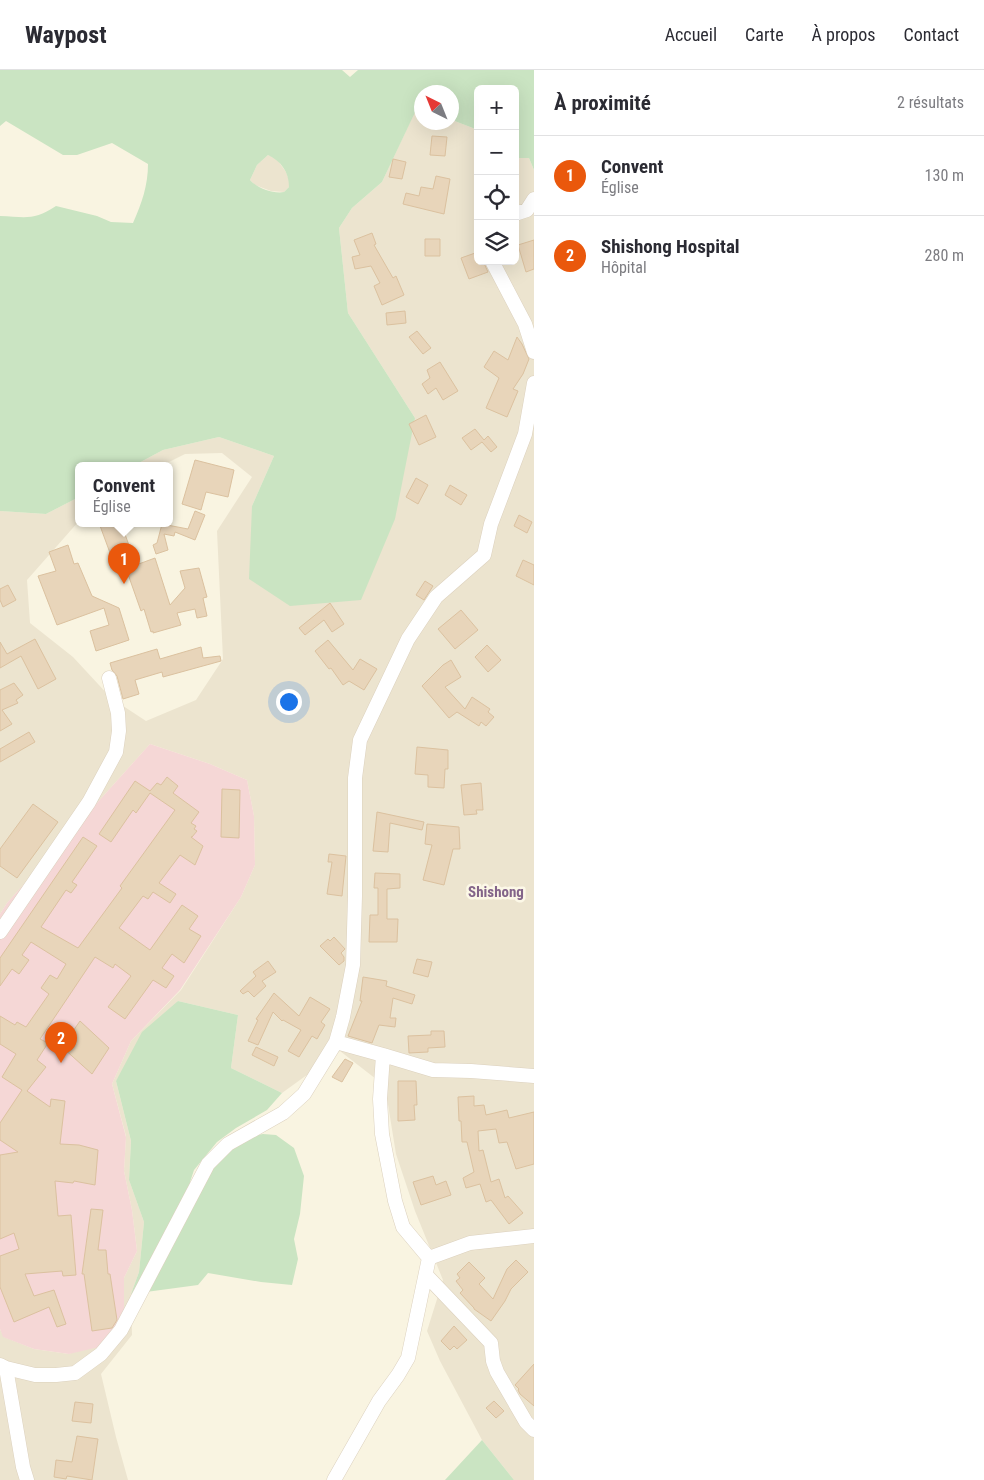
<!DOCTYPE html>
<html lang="fr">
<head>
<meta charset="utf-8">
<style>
	:root { --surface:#fff; --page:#f7f7f7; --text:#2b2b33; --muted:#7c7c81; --line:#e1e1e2; --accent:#ea580c }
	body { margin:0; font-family:"Roboto Condensed",sans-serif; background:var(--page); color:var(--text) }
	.controls { position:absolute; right:15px; top:15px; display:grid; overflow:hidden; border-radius:8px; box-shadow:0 5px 20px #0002 }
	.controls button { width:45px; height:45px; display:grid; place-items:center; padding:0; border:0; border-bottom:1px solid var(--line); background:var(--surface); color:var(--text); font:25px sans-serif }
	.compass { position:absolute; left:414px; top:15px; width:45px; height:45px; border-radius:50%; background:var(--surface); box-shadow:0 5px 20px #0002; rotate:317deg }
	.you { position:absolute; left:288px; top:631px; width:18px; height:18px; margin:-12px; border:4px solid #fff; border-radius:50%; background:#1a73e8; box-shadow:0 0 0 8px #1a73e833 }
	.badge { display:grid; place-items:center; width:32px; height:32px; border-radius:50%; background:var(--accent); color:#fff; font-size:16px; font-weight:700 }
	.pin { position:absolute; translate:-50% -41px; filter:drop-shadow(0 1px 2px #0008) }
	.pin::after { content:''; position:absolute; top:26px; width:18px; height:15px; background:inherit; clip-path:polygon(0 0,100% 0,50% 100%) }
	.popup { position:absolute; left:75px; top:392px; width:98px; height:65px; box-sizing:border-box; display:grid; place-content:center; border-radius:8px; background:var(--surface); filter:drop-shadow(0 1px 4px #0005); font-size:16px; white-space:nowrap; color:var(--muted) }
	.popup b { font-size:19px; color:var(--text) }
	.popup::after { content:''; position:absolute; left:50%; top:100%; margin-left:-10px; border:10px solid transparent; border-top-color:var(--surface) }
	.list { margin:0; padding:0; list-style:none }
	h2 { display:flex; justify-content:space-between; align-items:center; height:65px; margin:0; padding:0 20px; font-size:21px }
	h2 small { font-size:16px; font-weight:400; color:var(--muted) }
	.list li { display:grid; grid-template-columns:32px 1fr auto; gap:15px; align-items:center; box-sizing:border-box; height:80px; padding:0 20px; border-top:1px solid var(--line) }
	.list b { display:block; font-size:19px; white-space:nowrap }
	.list p { margin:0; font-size:16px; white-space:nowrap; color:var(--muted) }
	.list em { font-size:16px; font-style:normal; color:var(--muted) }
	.icon { flex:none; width:28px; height:28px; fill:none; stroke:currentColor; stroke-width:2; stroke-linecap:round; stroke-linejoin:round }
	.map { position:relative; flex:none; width:534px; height:1410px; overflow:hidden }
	header { display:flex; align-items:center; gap:30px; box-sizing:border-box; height:70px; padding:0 25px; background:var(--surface); border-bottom:1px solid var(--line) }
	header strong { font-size:24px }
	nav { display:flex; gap:28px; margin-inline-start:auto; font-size:18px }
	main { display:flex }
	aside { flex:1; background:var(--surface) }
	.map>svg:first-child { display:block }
	.residential { fill:#ece4cf }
	.medical { fill:#f5d7d6 }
	.green { fill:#cae4c2; fill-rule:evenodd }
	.building { fill:#e8d5ba; stroke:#dbc19f }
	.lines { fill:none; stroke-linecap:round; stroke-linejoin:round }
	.minor-casing { stroke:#dcd1be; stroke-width:15 }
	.minor { stroke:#fff; stroke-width:14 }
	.labels { text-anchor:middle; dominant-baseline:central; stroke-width:5; stroke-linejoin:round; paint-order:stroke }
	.quarter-label { font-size:15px; font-weight:bold; fill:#836489; stroke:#fcf8e7 }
</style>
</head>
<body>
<header>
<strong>Waypost</strong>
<nav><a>Accueil</a><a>Carte</a><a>À propos</a><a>Contact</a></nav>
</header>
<main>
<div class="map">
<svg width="534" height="1410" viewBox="0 0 534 1410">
	<rect width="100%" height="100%" fill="#f9f4e1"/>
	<path class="residential" d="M419,33L421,35L422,52H452V50L478,60V191H515V88H529L534,100V1410H514L482,1370L440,1291L427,1261L443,1210L415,1141L396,1084L385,1016L340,981L282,1023L231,998L238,945L178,931L116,1011L131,1071L129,1110L144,1152L139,1202L131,1224L132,1265L101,1304L116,1367L128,1410H0V1259L4,1267L34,1279L69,1284L124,1258V1208L137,1181L132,1140L124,1101L126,1066L112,1014L131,971L181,920L241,827L255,795L254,746L247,710L210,694L150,674L7,833L0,844V441L46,444L79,427V451L27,510L30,553L73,587L111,628L146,651L196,630L223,589L217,461L252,407L222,383L185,384L163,395H135L163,380L219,367L274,386L252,436L415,348L348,243L339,158L352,138L382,112Z
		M268,85L276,88L286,102L289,110V117L284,122L271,121L255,115L250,110L257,95Z"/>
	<path class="medical" d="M150,674L210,694L247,710L254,746L255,795L241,827L180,920L131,971L112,1014L126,1067L124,1101L132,1140L137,1181L124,1208V1258L99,1277L69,1284L34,1279L3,1267L0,1259V844L7,833Z"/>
	<path class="green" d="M0,0H342L350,7L358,0H534V100L529,88H515V19H478V60L452,50V22H422L421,35L419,34L382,112L352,138L339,158L348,243L415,348L395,449L361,530L290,536L249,509L252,436L274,386L219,367L163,380L135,395H79V427L46,444L0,441V146C25,147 34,151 56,136L97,146L111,152L133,153C142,133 148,115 148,94L112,73L77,85H63L6,51L0,56ZM268,85C281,91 289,102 289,117L284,122C273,124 257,118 250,110L257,95Z
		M178,931L238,945L231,998L282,1023L267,1040L236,1058L217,1072L194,1100L190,1112L197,1123L215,1090L248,1067L263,1064L276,1065L294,1078L304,1106L300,1144L294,1169L298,1189L292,1215L261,1212L208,1203L198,1215L131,1224L139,1202L144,1152L129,1110L131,1071L116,1011L142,962Z
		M482,1370L514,1410H445Z"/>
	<path class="building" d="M432,66L447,67L445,86L430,85Z
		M393,89L406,92L402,109L389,107Z
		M436,106L450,109L444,144L403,134L406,123L419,126L421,117L433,119Z
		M372,163L376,174L374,175L393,208L396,206L404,225L382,235L374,216L380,213L371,196L355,199L352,187L360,185L354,170Z
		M425,169H440V186H425Z
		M534,170V199L526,202L518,175Z
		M478,182V191H483L488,202L469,209L461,188Z
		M405,241L406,253L387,255L386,243Z
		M417,261L431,278L423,284L409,267Z
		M517,267L522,274L529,289L523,304L513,319L518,321L507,347L486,338L499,308L484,297L494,281L508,290Z
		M440,292L458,321L443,330L436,318L428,324L422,314L430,308L427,300Z
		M426,345L436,367L419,375L409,354Z
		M475,359L484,370L488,366L497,377L491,382L482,372L471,380L462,368Z
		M195,390L234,400L228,427L206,422L201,440L182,434Z
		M416,408L428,415L418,434L406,427Z
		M450,415L467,425L461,435L445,425Z
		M195,441L205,445L195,470L175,462L174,466L164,464L168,480L156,484L153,475L157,473L162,454L188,459Z
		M519,445L532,452L527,463L514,456Z
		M99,453H121L136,495L155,488L170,535L185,518L180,501L199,498L207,527L203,528L207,546L197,548L195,539L177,543L181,555L153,563V561L151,562L144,539L141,541L123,490L113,491Z
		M68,475L74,494L78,493L92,526L119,538L129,570L96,581L90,561L109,555L104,538L57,555L38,506L56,501L49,482Z
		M523,490L534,495V515L516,506Z
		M425,511L433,516L424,530L416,525Z
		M8,515L16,530L3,537L0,530V519Z
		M330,533L344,554L332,562L324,550L305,565L299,558Z
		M461,540L478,560L455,579L438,559Z
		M35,569L56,609L38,619L21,586L0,598V572L7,584Z
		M328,570L353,600L360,589L377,599L364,620L349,611L343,615L331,598L329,599L315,581Z
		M487,575L501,590L488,602L475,587Z
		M201,577L203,588L220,586L221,591L163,607L162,602L135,610L139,624L123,629L117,606L112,600L110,593L157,579L160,589Z
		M451,590L461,607L445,617L465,639L472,627L490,639L488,642L494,647L486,656L481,652L479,656L457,642L449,648L422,616L443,595Z
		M14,613L23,625L16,630L18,633L2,640L12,654L0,661V620Z
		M29,662L35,672L0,692V679Z
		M417,677L448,680V699H445L444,718L428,717V705L415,704Z
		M167,707L178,716L173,723L199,742L191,753L196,756L194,759L197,761L192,767H191L203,776L195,795L180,785L159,813L176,824L170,833L153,822L148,829L143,826L119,858L150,880L182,835L198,846L189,859L201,866L184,893L172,884L162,898L174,906L166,918L153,910L125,949L108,937L131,906L115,894L113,898L95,887L40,969L48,973L37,990L46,997L27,1021L50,1037L51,1029L65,1031L60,1074L79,1075L98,1080L95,1115L74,1111L73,1113L55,1111L58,1146L71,1145L76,1205L63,1206L62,1201L25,1204L34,1226L54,1220L66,1254L57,1257L49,1237L14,1252L0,1217V1186L19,1179L14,1163L0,1169V1085L18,1082L0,1070V1053L22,1020L2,1007L16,984L0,974V946L15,955L17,952L26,957L49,924L41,918L50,905L57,909L66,894L31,872L22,885L29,890L19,904L12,899L0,916V888L83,767L97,776L72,812L77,815L71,823L66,820L41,857L78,878L122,818L120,816L175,740L150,723L136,743L133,740L111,772L99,764L135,711L150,721L157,713L161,715Z
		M481,713L483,740H476L477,744L464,745L461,715Z
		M222,719L240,720L239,768L221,767Z
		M33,734L58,752L17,808L0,796V779Z
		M377,742L424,752L422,760L390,753L388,782L373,781Z
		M427,754L459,757L460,779H453L444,815L423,810L432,775L425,774Z
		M329,784L346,786L342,826L327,824L332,792H328Z
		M375,803L400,804V818L387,819V849H398L397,872H369L370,845H378V818H374Z
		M334,867L345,879L341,883L344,887V891L339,895L320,876L328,869L330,871Z
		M417,889L432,892L428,907L413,903Z
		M268,891L276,902L262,911L266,916L254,927L248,921L243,924L240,921L256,906L253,902Z
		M363,907L387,911L386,916L415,925L412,934L393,928L390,948H396L395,957L379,955L372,973L348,966L362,931H360Z
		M274,923L299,946L310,927L330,939L321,952L325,955L317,969L312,966L299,987L288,981L301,960L283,950L282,951L273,942L258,975L248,971L258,950L256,949Z
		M80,951L109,978L92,1004L62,977Z
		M431,961H444L445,977L428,978V982L409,983L408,966L431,965Z
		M256,977L278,987L274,996L252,985Z
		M345,989L353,993L342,1012L332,1007Z
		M398,1011H416L417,1035H414L415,1050L398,1051Z
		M474,1026V1036L484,1035L486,1045L507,1040L509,1048L534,1042V1094L516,1099L507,1072L499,1073L496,1059L478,1061L479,1081L483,1080L491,1112L499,1109L505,1128L508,1126L523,1143L509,1154L491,1130L486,1132L480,1114L466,1118L463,1108L474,1102L467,1072H462L461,1051H459L458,1027Z
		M433,1106L436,1115L446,1111L451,1125L421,1135L413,1112Z
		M91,1139L103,1140L98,1180H106L108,1204H110L117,1250L112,1258L92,1261L84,1204H82Z
		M516,1190L528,1202L511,1219L505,1231L491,1251L474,1239V1238L460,1223L463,1220L456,1211L460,1208L457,1204L469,1192L485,1208L479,1214L493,1229L507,1199Z
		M454,1256L467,1270L457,1279L454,1276L450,1280L441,1271Z
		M534,1294V1336L520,1324L518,1320L519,1319L515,1315Z
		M494,1331L504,1341L496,1348L486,1338Z
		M75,1332L93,1334L91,1353L72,1351Z
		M77,1366L98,1369L92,1410L67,1406L66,1409L54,1407L56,1390L72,1392Z"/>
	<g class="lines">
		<g class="minor-casing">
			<path id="minor" d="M515,144L527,140L534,129
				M492,191L525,254L534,282
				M0,862L89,732L116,682L119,661L118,643L109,608
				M383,985L433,1000L471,1001L534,1006
				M429,1188L470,1173L534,1166
				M426,1205L491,1273L493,1291L497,1302L526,1352L534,1360
				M0,1295L6,1298L35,1305H56L75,1303L101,1284L121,1260L208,1094L228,1074L283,1043L304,1024L336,972L343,947L353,895L355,826V708L360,670L408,569L436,527L484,485L491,454L525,364L534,313
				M6,1298L23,1397L27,1410
				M334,1410L379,1331L398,1305L408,1288L429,1188L403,1157L395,1131L382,1064L380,1029L383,985L336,972"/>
		</g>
		<use href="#minor" class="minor"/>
	</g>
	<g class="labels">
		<g class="quarter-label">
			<text x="496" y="822">Shishong</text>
		</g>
	</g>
</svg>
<div class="controls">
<button>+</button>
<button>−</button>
<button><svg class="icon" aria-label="locate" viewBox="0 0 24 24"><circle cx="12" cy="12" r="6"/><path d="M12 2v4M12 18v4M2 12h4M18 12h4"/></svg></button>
<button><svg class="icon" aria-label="layers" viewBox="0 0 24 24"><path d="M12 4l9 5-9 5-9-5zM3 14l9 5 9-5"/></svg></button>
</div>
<svg class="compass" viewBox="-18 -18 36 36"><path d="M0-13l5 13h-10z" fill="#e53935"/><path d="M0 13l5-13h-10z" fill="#7c7c81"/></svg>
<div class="you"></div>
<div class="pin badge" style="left:124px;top:514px">1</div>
<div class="popup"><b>Convent</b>Église</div>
<div class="pin badge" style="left:61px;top:993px">2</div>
</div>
<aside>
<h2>À proximité<small>2 résultats</small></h2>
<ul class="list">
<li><span class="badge">1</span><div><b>Convent</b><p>Église</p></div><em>130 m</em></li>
<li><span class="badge">2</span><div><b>Shishong Hospital</b><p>Hôpital</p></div><em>280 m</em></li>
</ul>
</aside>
</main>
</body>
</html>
